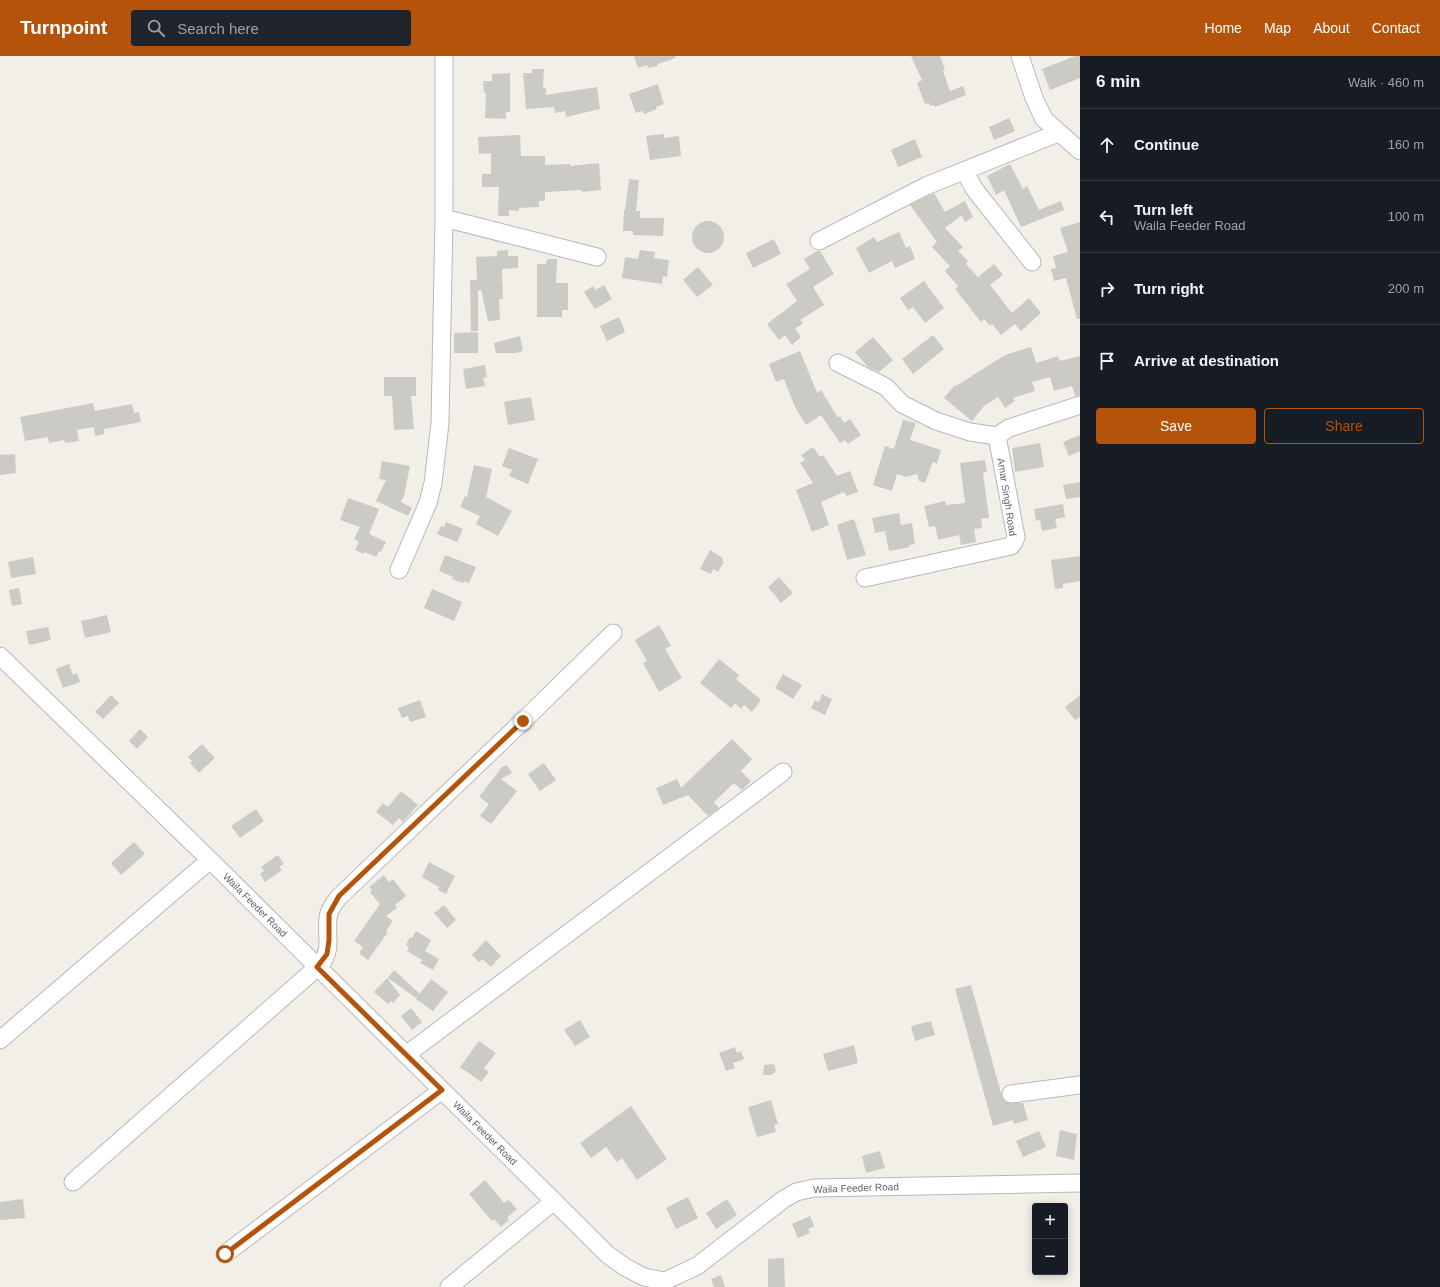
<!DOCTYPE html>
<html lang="en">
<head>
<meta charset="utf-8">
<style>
	:root { --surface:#171b24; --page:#20242c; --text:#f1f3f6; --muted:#9ea1a6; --line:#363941; --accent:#b45309 }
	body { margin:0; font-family:Helvetica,sans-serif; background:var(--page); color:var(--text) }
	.controls { position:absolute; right:12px; bottom:12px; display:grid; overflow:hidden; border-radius:4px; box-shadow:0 2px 10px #0003 }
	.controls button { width:36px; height:36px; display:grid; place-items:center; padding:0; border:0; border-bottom:1px solid var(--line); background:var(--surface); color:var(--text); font:20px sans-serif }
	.stop { position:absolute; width:12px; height:12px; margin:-9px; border:3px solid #b45309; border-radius:50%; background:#fff }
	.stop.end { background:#b45309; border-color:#fff; box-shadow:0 1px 4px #0008 }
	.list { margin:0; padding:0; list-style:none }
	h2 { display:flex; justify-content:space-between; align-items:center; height:52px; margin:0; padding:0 16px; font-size:17px }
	h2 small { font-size:13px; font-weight:400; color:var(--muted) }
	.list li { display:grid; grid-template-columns:26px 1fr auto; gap:12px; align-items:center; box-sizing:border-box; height:72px; padding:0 16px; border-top:1px solid var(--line) }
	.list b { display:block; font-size:15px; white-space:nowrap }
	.list p { margin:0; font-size:13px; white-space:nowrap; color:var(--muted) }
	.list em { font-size:13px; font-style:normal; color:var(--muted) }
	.actions { display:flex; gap:8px; padding:12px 16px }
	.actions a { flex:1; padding:9px 0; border:1px solid var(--accent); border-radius:4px; text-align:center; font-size:14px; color:var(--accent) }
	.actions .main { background:var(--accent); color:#fff }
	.icon { flex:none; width:22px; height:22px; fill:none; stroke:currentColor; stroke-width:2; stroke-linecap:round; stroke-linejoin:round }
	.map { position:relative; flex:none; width:1080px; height:1231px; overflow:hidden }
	header { display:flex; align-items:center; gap:24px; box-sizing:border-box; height:56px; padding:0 20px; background:var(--accent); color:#fff }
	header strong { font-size:19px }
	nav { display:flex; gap:22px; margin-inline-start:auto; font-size:14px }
	.search { width:280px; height:36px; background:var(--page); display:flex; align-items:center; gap:10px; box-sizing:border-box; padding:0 14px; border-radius:4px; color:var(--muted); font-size:15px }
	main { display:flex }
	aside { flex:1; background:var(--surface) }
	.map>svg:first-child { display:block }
	.building { fill:#cccac5 }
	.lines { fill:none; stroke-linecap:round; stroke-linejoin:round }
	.minor-casing { stroke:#b5b8bc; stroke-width:19 }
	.minor { stroke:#fff; stroke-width:17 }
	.route { stroke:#b45309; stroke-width:5 }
	.labels { text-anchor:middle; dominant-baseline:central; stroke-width:3.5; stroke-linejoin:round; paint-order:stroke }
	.street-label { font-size:10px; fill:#5f6368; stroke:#fff }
</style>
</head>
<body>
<header>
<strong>Turnpoint</strong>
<div class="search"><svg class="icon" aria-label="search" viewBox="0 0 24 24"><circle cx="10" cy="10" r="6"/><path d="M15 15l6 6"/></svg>Search here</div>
<nav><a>Home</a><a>Map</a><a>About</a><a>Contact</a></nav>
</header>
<main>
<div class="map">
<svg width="1080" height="1231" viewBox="0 0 1080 1231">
	<rect width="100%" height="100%" fill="#f1efe8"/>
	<path class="building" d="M634,0H675L676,2L657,8L658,10L648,12L647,9L638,12Z
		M911,0H940L945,14L943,15L950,35L963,30L966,39L935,51L934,49L930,50L929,47L925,48L917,27L922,24Z
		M1075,0H1080V22L1050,34L1042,13Z
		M532,13H544L543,32H546V39L597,31L600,53L566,61L565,55L555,57L554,51L526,53L523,17H532Z
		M510,17V56H506V63L485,62L486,37H484L483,25H492V18Z
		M658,28L664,48L656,51L657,53L644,58L643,55L636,57L629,38Z
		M1009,62L1015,75L994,84L989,71Z
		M664,78V82L679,80L681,100L650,104L646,80Z
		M520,79L521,100H545V109L570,108V110L599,107L601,134L582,136V134L545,136V145H539V151L519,152V155L509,154V160H498L499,131H482V118H491V97L479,98L478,81Z
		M915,83L922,101L898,111L891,94Z
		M1010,108L1023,133L1027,130L1039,154L1061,145L1064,154L1021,171L1004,134L996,139L987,120Z
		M629,123L639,124L636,155H640V162H664L663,180L633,179V175H623L624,154H625Z
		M934,137L945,156L965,145L973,161L965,166L962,159L945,172L963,191L958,195L968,205L966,208L978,221L994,208L1003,219L990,229L1012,257L1029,242L1041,257L1021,275L1015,268L1001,279L992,268L990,270L984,263L981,266L955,233L958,230L945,215L950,210L932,191L937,186L910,149Z
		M692 181a16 16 0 1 1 32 0a16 16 0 1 1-32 0Z
		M1080,166V263H1077L1066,222L1054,225L1051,213L1056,212L1053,200L1068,196L1060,172Z
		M899,176L906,192L910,190L915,203L895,212L892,205L869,217L856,192L874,181L877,186Z
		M774,183L781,198L753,212L746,197Z
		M508,194V200H518V212L502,213L503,243H499L500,264L488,265L481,234H478V275H471L470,224H477L476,201L497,200V195Z
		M640,194L655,196L654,202L669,204L667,221L663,220L662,228L622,222L625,201L638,203Z
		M817,195H820L834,218L813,231L824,249L800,264L803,267L795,273L801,281L792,289L785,279L779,284L767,268L797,245L786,228L810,213L804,203Z
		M547,203H557L556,227H568V254H562V261H537V208H546Z
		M698,211L713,229L697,241L683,224Z
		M924,225L944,252L925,267L913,251L908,254L900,242Z
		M604,229L612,243L595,253L584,236L593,230L596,234Z
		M619,261L625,276L607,285L600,270Z
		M478,276V297H454V277Z
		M933,279L944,293L913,318L902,303Z
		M520,280L523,295L516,297H496L494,287Z
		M873,281L893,304L879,316L868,311L855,296Z
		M1031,291L1036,307L1058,300L1060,305L1080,300V339L1075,340L1072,330L1054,335L1050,321L1032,326L1035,335L1013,342L1015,345L1005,352L998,341L984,350L972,365L944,342L955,329L956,330L1005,299Z
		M800,295L817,337L821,334L838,362L840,360L844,367L850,363L861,379L848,388L845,384L840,387L821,359L806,369L795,351L784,323L776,326L769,308Z
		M485,309L487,321L483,322L485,330L466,333L463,313Z
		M384,321H416V340H411L414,373L394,374L392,340H384Z
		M531,341L535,364L508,369L504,346Z
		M93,347L95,355L132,348L134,357L139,356L141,366L104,373V378L95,380L94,371L77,374L79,385L65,387L64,384L49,387L48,381L25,385L20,361Z
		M903,364L916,367L910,384L941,394L937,408L933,406L925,427L919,425L917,418L906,421L897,418L892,435L873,429L885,390L894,393Z
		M1080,379V395L1069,400L1063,386Z
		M1040,387L1044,411L1015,416L1012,392Z
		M813,391L820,401L823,399L837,420L850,415L858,436L847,440L844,436L821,446L829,469L812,476L796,434L813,427L800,407L805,404L801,399Z
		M509,392L538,403L528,428L509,420L512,414L502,410Z
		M15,398L16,417L0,419V399Z
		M985,404L987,416L983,417L989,462L981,463L982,472L974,473L976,486L961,489L959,479L938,484L935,470L929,471L924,450L945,445L946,449L965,447L960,407Z
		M382,405L410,410L404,440L401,446L412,452L408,460L376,445L386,424L379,423Z
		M474,409L492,413L486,441L512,455L498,480L476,468L480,460L460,451L465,440L467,441Z
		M1080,426V441L1066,443L1063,429Z
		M348,442L379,453L369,478L386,486L381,496L379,495L376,501L365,496L364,498L355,494L359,486L354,483L360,471L340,464Z
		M1063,448L1065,461L1055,463L1057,472L1042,475L1040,464L1036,465L1034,453Z
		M899,457L901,469L912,467L915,488L909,489L910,491L889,495L885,475L875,477L872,462Z
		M854,463L866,499L847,504L837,469Z
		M446,466L463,473L457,486L437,478L441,470L444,471Z
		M710,494L723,502L722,505L724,506L718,516L713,513L711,518L700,513Z
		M445,499L476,511L469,527L464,525L463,527L452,523L453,521L439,515Z
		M1080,500V525L1063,528V532L1055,533L1051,504Z
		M33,501L36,518L11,522L8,506Z
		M779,521L793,537L781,547L768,531Z
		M19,532L22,548L12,550L9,534Z
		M432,533L462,546L454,565L424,552Z
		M107,559L111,576L85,582L81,565Z
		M659,569L671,590L665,593L682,622L659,636L643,607L647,605L635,584Z
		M48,571L51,584L29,589L26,575Z
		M719,603L739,619L736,623L761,644L752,656L744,649L741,653L735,647L731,652L700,627Z
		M69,608L73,619L77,617L80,626L63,632L56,613Z
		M783,618L802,629L793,643L775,632Z
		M822,638L832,643L825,659L811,652L815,644L819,646Z
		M111,639L119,647L103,663L95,656Z
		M1080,639V661L1075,664L1065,651Z
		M420,644L426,661L410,666L408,660L402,662L398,652Z
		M140,673L148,681L137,693L129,685Z
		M732,683L752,703L741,715L751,725L742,734L734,727L714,746L719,752L708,760L688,739L663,749L656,732L677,723L681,732Z
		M202,688L215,702L199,717L190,707L192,705L188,701Z
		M544,707L556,724L540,735L528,718Z
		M507,709L512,717L501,723L517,735L491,768L480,760L489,748L479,741L502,711Z
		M401,735L418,749L403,766L399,762L393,769L376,756L383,747L388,751Z
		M256,753L264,765L240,782L231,770Z
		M134,786L145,798L121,819L111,807Z
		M278,799L284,808L279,811L282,814L265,826L260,818L264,815L261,811Z
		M429,806L455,820L446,838L438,834L439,831L422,821Z
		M384,819L389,826L393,823L406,840L395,849L397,852L386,860L393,865L386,875L388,876L368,904L359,897L363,891L354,885L380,848L370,836L372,834L369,831Z
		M444,849L456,864L447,872L434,857Z
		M416,875L431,884L425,895L439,903L433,914L420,907L422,904L407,895L409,891L406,889L410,881L412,882Z
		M486,884L501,900L491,911L482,903L479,906L472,899Z
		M394,914L420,938L416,942L388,922Z
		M387,922L400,939L393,947L391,945L388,948L374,936Z
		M431,923L448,936L433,955L416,943Z
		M971,929L1003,1044L1008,1047H1023L1028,1064L1014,1068L1013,1064L993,1070L955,933Z
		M411,952L422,966L412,974L401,960Z
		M580,964L590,981L575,990L564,974Z
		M931,965L935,979L915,985L911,970Z
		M479,985L496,997L484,1012L489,1016L481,1026L460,1011Z
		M854,989L858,1007L828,1015L823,998Z
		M735,991L737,997L741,995L744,1003L733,1007L735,1012L726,1015L719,997Z
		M774,1008L776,1015L771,1019H763L764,1009Z
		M771,1044L778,1068L774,1069L776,1076L757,1081L748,1051Z
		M631,1050L667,1103L637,1124L622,1102L617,1106L606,1091L591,1102L580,1087Z
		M1060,1074L1077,1078L1074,1104L1056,1100Z
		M1039,1075L1046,1091L1023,1101L1016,1085Z
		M880,1095L885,1112L866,1117L862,1100Z
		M485,1124L504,1147L509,1144L517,1153L507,1162L509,1164L501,1171L494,1163L492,1165L469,1138Z
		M688,1141L698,1162L676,1173L666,1152Z
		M23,1143L25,1162L0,1164V1146Z
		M727,1143L737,1159L716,1173L706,1157Z
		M810,1160L814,1170L808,1173L810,1177L798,1182L792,1168Z
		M784,1202L785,1231H768V1203Z
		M721,1219L725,1231H714L711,1223Z"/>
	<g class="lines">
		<g class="minor-casing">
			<path id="minor" d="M1020,0L1034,42L1044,63L1080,95
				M964,115L975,134L1032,206
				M444,162L597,201
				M819,185L926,130L1058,77
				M838,307L886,331L902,348L936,365L970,376L997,380
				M399,514L428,447L433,427L440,367L444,162V0
				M865,522L1011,490L1014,486L1016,481L997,380L1009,372L1080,349
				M0,600L210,804L608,1199L625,1211L644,1221L665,1225L697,1210L784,1143L796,1136L814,1132L1080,1127
				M0,984L210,804
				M406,999L783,716
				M1011,1038L1080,1029
				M73,1126L321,908C334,890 324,876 329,857C331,851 335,846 339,841L523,665L613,577
				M225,1198L442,1034
				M449,1231L554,1145"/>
		</g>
		<use href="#minor" class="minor"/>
	</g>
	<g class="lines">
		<path class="route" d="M225,1198L442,1034L317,911L327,898L329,884V858L339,840L523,665"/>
	</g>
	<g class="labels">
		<g class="street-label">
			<text transform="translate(1007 441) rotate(81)">Amar Singh Road</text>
			<text transform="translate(255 849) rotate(45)">Waila Feeder Road</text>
			<text transform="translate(485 1077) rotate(45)">Waila Feeder Road</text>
			<text transform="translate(856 1132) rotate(-2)">Waila Feeder Road</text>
		</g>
	</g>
</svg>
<div class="controls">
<button>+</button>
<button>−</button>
</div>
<div class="stop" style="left:225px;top:1198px"></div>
<div class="stop end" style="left:523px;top:665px"></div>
</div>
<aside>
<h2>6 min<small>Walk · 460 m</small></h2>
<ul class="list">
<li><svg class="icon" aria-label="ahead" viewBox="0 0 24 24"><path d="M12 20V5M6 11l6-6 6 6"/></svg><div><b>Continue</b></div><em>160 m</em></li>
<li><svg class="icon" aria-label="left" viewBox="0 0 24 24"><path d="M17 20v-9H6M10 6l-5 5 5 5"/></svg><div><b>Turn left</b><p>Waila Feeder Road</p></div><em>100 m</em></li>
<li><svg class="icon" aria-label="right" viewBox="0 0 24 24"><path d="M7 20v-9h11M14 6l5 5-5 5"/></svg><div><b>Turn right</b></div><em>200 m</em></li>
<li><svg class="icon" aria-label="arrive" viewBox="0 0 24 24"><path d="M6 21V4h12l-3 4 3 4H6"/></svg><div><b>Arrive at destination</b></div></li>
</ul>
<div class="actions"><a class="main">Save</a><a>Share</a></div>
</aside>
</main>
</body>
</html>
